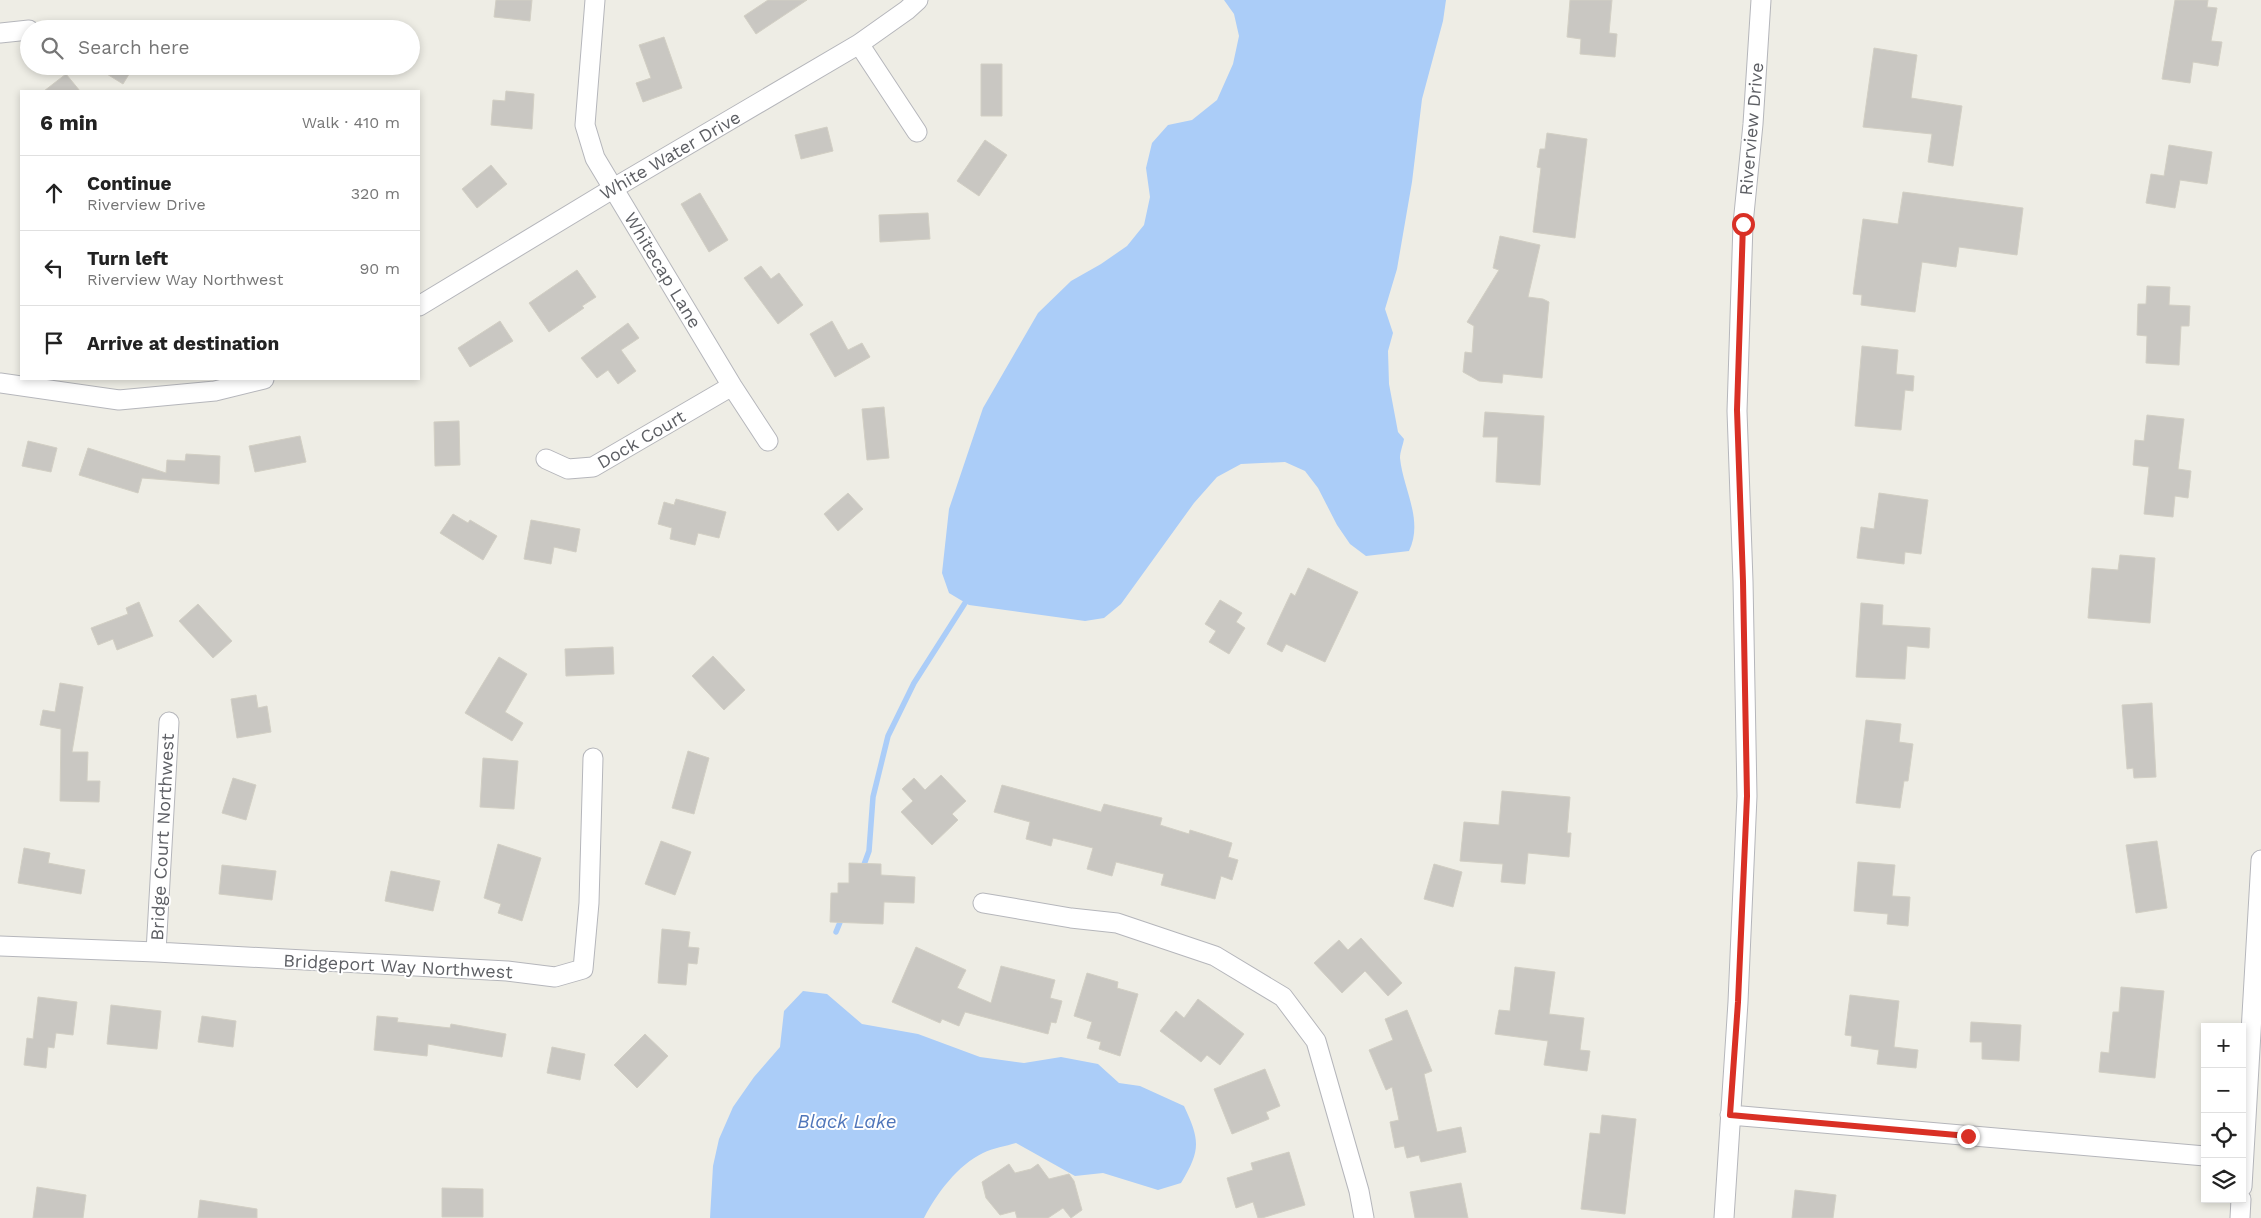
<!DOCTYPE html>
<html lang="en">
<head>
<meta charset="utf-8">
<style>
	:root { --surface:#fff; --page:#f6f6f6; --text:#222; --muted:#767676; --line:#e0e0e0 }
	body { margin:0; font-family:"Work Sans",sans-serif; background:var(--page); color:var(--text) }
	.controls { position:absolute; right:15px; bottom:15px; display:grid; overflow:hidden; border-radius:0px; box-shadow:0 2px 8px #0003 }
	.controls button { width:45px; height:45px; display:grid; place-items:center; padding:0; border:0; border-bottom:1px solid var(--line); background:var(--surface); color:var(--text); font:25px sans-serif }
	.stop { position:absolute; width:15px; height:15px; margin:-11px; border:4px solid #d93025; border-radius:50%; background:#fff }
	.stop.end { background:#d93025; border-color:#fff; box-shadow:0 1px 5px #0008 }
	.list { margin:0; padding:0; list-style:none }
	h2 { display:flex; justify-content:space-between; align-items:center; height:65px; margin:0; padding:0 20px; font-size:21px }
	h2 small { font-size:16px; font-weight:400; color:var(--muted) }
	.list li { display:grid; grid-template-columns:32px 1fr auto; gap:15px; align-items:center; box-sizing:border-box; height:75px; padding:0 20px; border-top:1px solid var(--line) }
	.list b { display:block; font-size:19px; white-space:nowrap }
	.list p { margin:0; font-size:16px; white-space:nowrap; color:var(--muted) }
	.list em { font-size:16px; font-style:normal; color:var(--muted) }
	.icon { flex:none; width:28px; height:28px; fill:none; stroke:currentColor; stroke-width:2; stroke-linecap:round; stroke-linejoin:round }
	.map { position:relative; flex:none; width:2261px; height:1218px; overflow:hidden }
	.search { position:absolute; background:var(--surface); box-shadow:0 2px 8px #0003; left:20px; top:20px; width:400px; height:55px; display:flex; align-items:center; gap:12px; box-sizing:border-box; padding:0 18px; border-radius:28px; color:var(--muted); font-size:19px }
	.panel { position:absolute; background:var(--surface); box-shadow:0 2px 8px #0003; left:20px; top:90px; width:400px; height:290px; border-radius:0px }
	.map>svg:first-child { display:block }
	.water { fill:#abcdf8 }
	.lines { fill:none; stroke-linecap:round; stroke-linejoin:round }
	.stream { stroke:#abcdf8; stroke-width:5.5 }
	.building { fill:#c9c7c2; stroke:#d2cfc4 }
	.minor-casing { stroke:#b5b6bb; stroke-width:21 }
	.minor { stroke:#fff; stroke-width:19 }
	.route { stroke:#d93025; stroke-width:6 }
	.labels { text-anchor:middle; dominant-baseline:central; stroke-width:4; stroke-linejoin:round; paint-order:stroke }
	.street-label { font-size:18px; fill:#5d5f64; stroke:#fff }
	.water-label { font-size:19px; font-style:italic; fill:#4f76ba; stroke:#fff }
</style>
</head>
<body>
<div class="map">
<svg width="2261" height="1218" viewBox="0 0 2261 1218">
	<rect width="100%" height="100%" fill="#eeede5"/>
	<path class="water" d="M1224,0H1446L1443,21L1422,99L1412,182L1397,269L1385,309L1393,333L1388,351L1389,384L1398,432L1404,439C1403,445 1400,452 1400,458C1403,489 1424,520 1409,551L1366,556L1350,544L1337,525L1318,488L1305,471L1285,462L1241,464L1217,477L1194,503L1121,604L1104,618L1085,621L969,605L949,593L942,573L949,509L983,408L1038,313L1071,281L1101,264L1127,246L1144,225L1150,197L1146,168L1152,143L1168,125L1192,120L1217,100L1233,64L1239,36L1234,14Z
		M803,991L827,994L862,1024L918,1034L980,1057L1024,1063L1061,1057L1098,1064L1119,1083L1140,1086L1184,1106C1200,1140 1201,1150 1181,1183L1158,1190L1103,1173L1075,1176L1016,1143C1006,1146 993,1148 983,1153C958,1165 937,1193 924,1218H710L713,1166L719,1139L733,1107L754,1077L780,1047L784,1011Z"/>
	<g class="lines">
		<path class="stream" d="M862,870L869,851L873,797L888,736L914,683L965,603
			M836,932L843,915"/>
	</g>
	<path class="building" d="M496,0H532L530,21L494,17Z
		M768,0H807L756,34L744,16Z
		M1570,0H1612L1609,33L1617,34L1615,57L1580,54L1581,39L1567,37Z
		M2175,0H2208L2207,7L2217,8L2211,41L2222,42L2218,66L2193,62L2190,83L2162,79Z
		M664,37L682,88L643,102L636,83L651,78L639,45Z
		M1874,48L1917,55L1911,98L1962,106L1953,166L1928,162L1932,134L1863,127Z
		M981,64H1002V116H981Z
		M94,66H134L123,84Z
		M66,74L80,91H44Z
		M506,91L534,94L532,129L491,125L493,100L505,101Z
		M827,127L833,151L801,159L795,135Z
		M1547,133L1587,139L1575,238L1533,232L1541,168L1537,167L1540,149H1545Z
		M985,140L1007,155L979,196L957,181Z
		M2169,145L2212,152L2207,184L2180,180L2175,208L2146,203L2151,174L2164,176Z
		M491,165L507,184L477,208L462,189Z
		M1903,192L2023,208L2017,255L1959,247L1956,267L1922,262L1915,312L1861,305L1862,295L1853,294L1863,219L1898,224Z
		M700,193L728,240L709,252L681,204Z
		M928,213L930,239L880,242L879,215Z
		M1500,236L1540,245L1528,297L1543,299L1549,302L1542,378L1503,374L1502,383L1479,381L1463,372L1465,352L1472,353L1474,326L1467,322L1499,270L1493,268Z
		M761,266L771,279L779,273L803,305L778,324L744,278Z
		M577,270L596,297L582,306L584,308L549,332L529,303Z
		M2147,286L2170,287L2169,305L2190,306L2189,326H2181L2179,365L2146,363L2147,336L2137,335L2138,304H2146Z
		M500,321L513,341L470,367L458,348Z
		M832,321L848,350L862,343L870,357L835,377L810,334Z
		M628,323L639,338L621,350L636,371L618,384L608,370L597,378L581,358Z
		M1862,346L1898,350L1896,374L1914,376L1913,391L1905,390L1901,430L1855,426Z
		M884,407L889,458L867,460L862,409Z
		M1485,412L1544,416L1540,485L1496,482L1498,437H1483Z
		M2147,415L2184,419L2178,469L2191,471L2188,498L2175,496L2173,517L2144,514L2149,467L2133,465L2135,440L2144,441Z
		M459,421L460,465L435,466L434,422Z
		M300,436L306,462L255,472L249,446Z
		M28,441L57,448L51,472L22,466Z
		M88,448L166,473L167,460L185,461L186,454L220,456L219,484L142,478L138,493L79,475Z
		M848,493L863,509L838,531L824,514Z
		M1879,493L1928,500L1921,554L1905,552L1904,564L1857,558L1861,527L1874,529Z
		M676,499L726,512L719,538L698,533L695,545L670,539L672,528L658,524L664,502L674,505Z
		M453,514L468,523L470,520L497,536L483,560L440,533Z
		M531,520L580,529L576,552L554,547L551,564L524,559Z
		M2120,555L2155,558L2150,623L2088,618L2092,568L2118,570Z
		M1308,568L1358,592L1325,662L1286,644L1282,652L1267,644L1291,593L1295,596Z
		M1220,600L1242,613L1236,622L1245,628L1229,654L1209,642L1216,631L1205,624Z
		M139,602L153,636L117,650L113,639L98,645L91,628L128,614L126,608Z
		M1861,603L1883,605L1882,625L1930,628L1929,648L1907,646L1905,679L1856,677Z
		M198,604L232,641L213,658L179,621Z
		M613,647L614,674L566,676L565,649Z
		M713,656L745,690L724,710L692,676Z
		M499,657L527,674L505,712L523,723L512,741L465,713Z
		M60,683L83,687L72,752H88L87,781H100L99,802L60,801L61,729L40,725L43,710L55,712Z
		M256,695L258,708L267,706L271,732L237,738L231,699Z
		M2152,703L2156,777L2134,778L2133,768L2127,769L2122,705Z
		M1866,720L1901,724L1899,742L1913,744L1908,781H1904L1900,808L1856,803Z
		M688,751L709,758L694,814L672,808Z
		M483,758L518,761L514,809L480,807Z
		M941,775L966,801L952,814L958,820L932,845L901,812L913,801L902,789L914,778L925,790Z
		M233,778L256,785L246,820L222,813Z
		M1002,785L1101,812L1104,804L1162,818L1160,825L1189,834L1190,830L1232,843L1228,857L1238,860L1232,880L1221,876L1215,899L1161,885L1164,874L1116,862L1112,876L1087,869L1093,848L1053,838L1051,846L1026,839L1030,822L994,812Z
		M1502,791L1570,797L1567,833H1571L1569,857L1528,853L1525,884L1501,882L1503,864L1460,861L1464,822L1499,825Z
		M661,841L691,852L675,895L645,884Z
		M2157,841L2167,908L2136,913L2126,845Z
		M498,844L541,858L522,921L498,913L501,904L484,898Z
		M24,848L50,853L48,863L85,870L81,894L18,883Z
		M1858,862L1895,865L1892,896L1910,897L1908,926L1887,924L1888,914L1854,911Z
		M849,863L881,864V875L915,877L914,903L884,902L883,924L830,922L831,893H838V883H849Z
		M1434,864L1462,872L1453,907L1424,899Z
		M222,865L276,871L272,900L219,894Z
		M391,871L440,881L433,911L385,901Z
		M662,929L690,932L688,947L699,948L697,964L688,963L686,985L658,983Z
		M1361,938L1402,983L1388,996L1365,971L1342,993L1314,963L1339,940L1348,950Z
		M916,947L966,970L957,988L991,1003L1001,966L1055,980L1050,998L1062,1001L1056,1023L1051,1022L1048,1034L965,1012L959,1026L942,1019L940,1023L892,1002Z
		M1515,967L1555,972L1549,1014L1584,1018L1580,1050L1590,1051L1587,1071L1544,1065L1548,1041L1495,1034L1499,1010L1510,1011Z
		M1087,973L1118,982L1117,988L1138,994L1120,1056L1099,1049L1101,1042L1087,1038L1092,1022L1074,1016Z
		M2121,987L2164,991L2155,1078L2099,1072L2101,1052L2109,1053L2113,1012H2119Z
		M1850,995L1899,1001L1894,1047L1918,1050L1916,1068L1877,1064L1879,1050L1851,1046L1852,1036L1845,1035Z
		M38,997L77,1002L73,1035L56,1033L54,1048L48,1047L46,1068L24,1065L27,1038L33,1039Z
		M1198,999L1244,1034L1220,1065L1207,1055L1201,1062L1160,1031L1176,1011L1184,1018Z
		M111,1005L161,1011L157,1049L107,1044Z
		M1407,1010L1432,1071L1424,1074L1437,1132L1461,1127L1466,1152L1421,1162L1419,1155L1407,1158L1404,1146L1395,1148L1390,1122L1399,1120L1392,1087L1386,1090L1369,1050L1393,1040L1385,1019Z
		M202,1016L236,1021L233,1047L198,1042Z
		M377,1016L398,1018L397,1022L450,1028L451,1024L506,1034L502,1057L428,1044L427,1056L374,1050Z
		M1971,1022L2021,1025L2019,1061L1982,1059V1042H1970Z
		M645,1034L668,1056L637,1088L614,1065Z
		M552,1047L585,1054L580,1080L547,1073Z
		M1265,1069L1280,1106L1266,1112L1269,1119L1232,1134L1214,1089Z
		M1602,1115L1636,1119L1625,1214L1581,1209L1590,1133L1600,1134Z
		M1289,1152L1305,1205L1262,1218H1258L1253,1202L1236,1208L1227,1178L1253,1170L1251,1163Z
		M1009,1164L1015,1173L1031,1169L1038,1164L1049,1179L1069,1174L1074,1181L1082,1210L1071,1218L1063,1208L1048,1218H1017L1015,1211L1000,1215L986,1198L982,1182Z
		M1461,1183L1468,1218H1415L1410,1192Z
		M37,1187L86,1195L83,1218H33Z
		M442,1188L483,1189V1217H442Z
		M1795,1190L1836,1195L1833,1218H1792Z
		M200,1200L257,1209V1218H198Z"/>
	<g class="lines">
		<g class="minor-casing">
			<path id="minor" d="M595,0L585,125L595,158L732,386L768,441
				M0,33L29,30
				M859,44L917,132
				M419,306L614,188L859,44L907,10L918,0
				M0,383L119,400L215,391L264,379
				M546,459L568,469L593,467L732,386
				M983,903L1071,918L1117,923L1215,956L1283,997L1316,1041L1359,1191L1364,1218
				M0,946L156,952L507,971L555,977L583,969L589,903L593,758
				M156,952L169,722
				M1730,1115L2205,1156
				M2242,1187L2261,860
				M1724,1218L1738,1002L1747,796L1743,581L1737,411L1743,224L1753,124L1761,0
				M2240,1218L2241,1199"/>
		</g>
		<use href="#minor" class="minor"/>
	</g>
	<g class="lines">
		<path class="route" d="M1743,224L1737,410L1743,581L1747,796L1738,1002L1730,1115L1968,1136"/>
	</g>
	<g class="labels">
		<g class="street-label">
			<text transform="translate(1751 129) rotate(-85)">Riverview Drive</text>
			<text transform="translate(670 155) rotate(-30)">White Water Drive</text>
			<text transform="translate(663 270) rotate(59)">Whitecap Lane</text>
			<text transform="translate(641 439) rotate(-30)">Dock Court</text>
			<text transform="translate(162 837) rotate(-87)">Bridge Court Northwest</text>
			<text transform="translate(398 966) rotate(3)">Bridgeport Way Northwest</text>
		</g>
		<g class="water-label">
			<text x="847" y="1121">Black Lake</text>
		</g>
	</g>
</svg>
<div class="controls">
<button>+</button>
<button>−</button>
<button><svg class="icon" aria-label="locate" viewBox="0 0 24 24"><circle cx="12" cy="12" r="6"/><path d="M12 2v4M12 18v4M2 12h4M18 12h4"/></svg></button>
<button><svg class="icon" aria-label="layers" viewBox="0 0 24 24"><path d="M12 4l9 5-9 5-9-5zM3 14l9 5 9-5"/></svg></button>
</div>
<div class="stop" style="left:1743px;top:224px"></div>
<div class="stop end" style="left:1968px;top:1136px"></div>
<div class="search"><svg class="icon" aria-label="search" viewBox="0 0 24 24"><circle cx="10" cy="10" r="6"/><path d="M15 15l6 6"/></svg>Search here</div>
<section class="panel">
<h2>6 min<small>Walk · 410 m</small></h2>
<ul class="list">
<li><svg class="icon" aria-label="ahead" viewBox="0 0 24 24"><path d="M12 20V5M6 11l6-6 6 6"/></svg><div><b>Continue</b><p>Riverview Drive</p></div><em>320 m</em></li>
<li><svg class="icon" aria-label="left" viewBox="0 0 24 24"><path d="M17 20v-9H6M10 6l-5 5 5 5"/></svg><div><b>Turn left</b><p>Riverview Way Northwest</p></div><em>90 m</em></li>
<li><svg class="icon" aria-label="arrive" viewBox="0 0 24 24"><path d="M6 21V4h12l-3 4 3 4H6"/></svg><div><b>Arrive at destination</b></div></li>
</ul>
</section>
</div>
</body>
</html>
